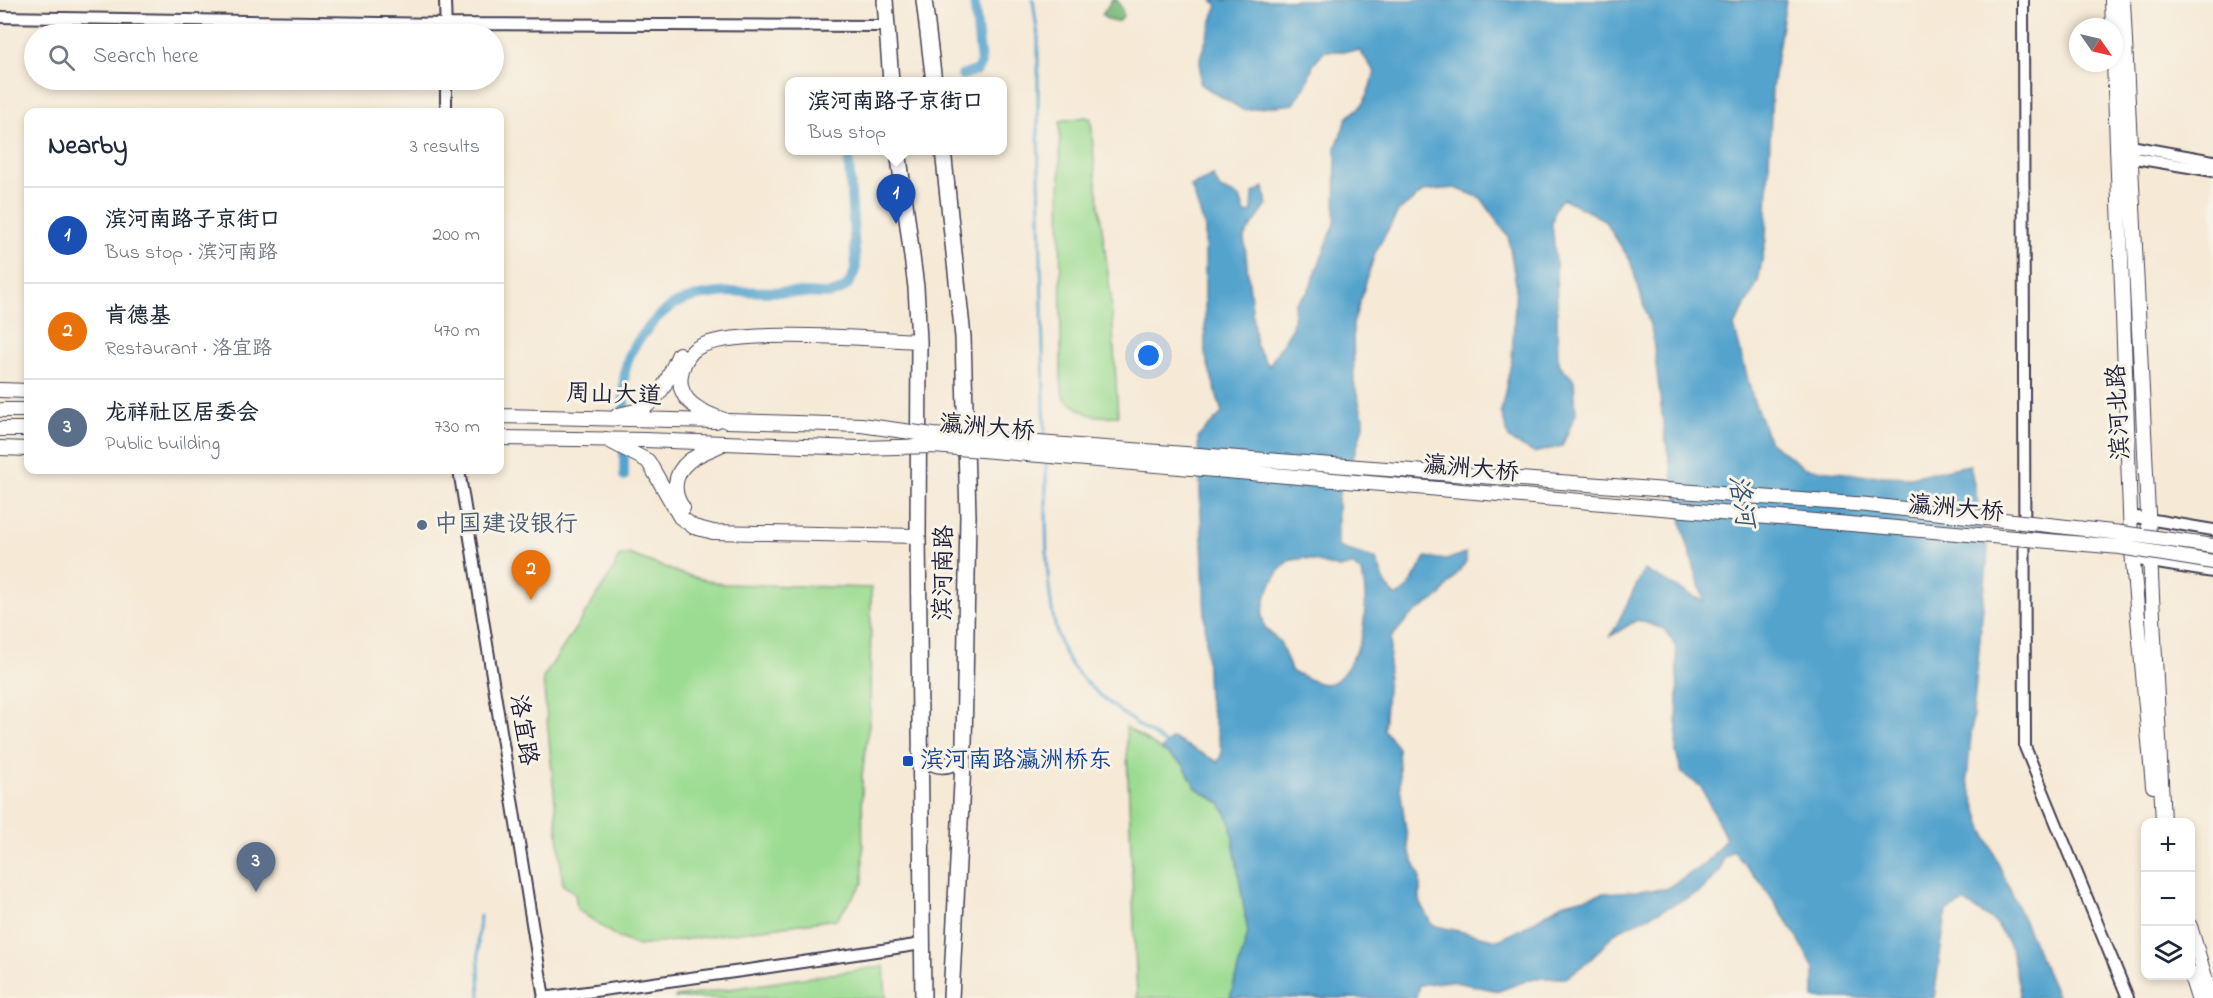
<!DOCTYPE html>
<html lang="en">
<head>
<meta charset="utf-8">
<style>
	:root { --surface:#fff; --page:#f6f6f7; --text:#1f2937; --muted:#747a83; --line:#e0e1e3; --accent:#b45309 }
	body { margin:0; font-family:"Indie Flower","LXGW WenKai TC",sans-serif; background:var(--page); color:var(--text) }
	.controls { position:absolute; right:18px; bottom:18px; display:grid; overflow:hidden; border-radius:12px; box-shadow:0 3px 9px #0003 }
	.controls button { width:54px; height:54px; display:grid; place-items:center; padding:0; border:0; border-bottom:2px solid var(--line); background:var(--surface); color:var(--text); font:30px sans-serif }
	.compass { position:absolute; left:2069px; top:18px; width:54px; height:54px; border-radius:50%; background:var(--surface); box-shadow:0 3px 9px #0003; rotate:124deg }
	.you { position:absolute; left:1149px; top:356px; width:21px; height:21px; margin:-15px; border:4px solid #fff; border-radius:50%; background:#1a73e8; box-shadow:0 0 0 9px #1a73e833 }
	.badge { display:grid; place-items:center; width:39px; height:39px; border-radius:50%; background:var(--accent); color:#fff; font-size:20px; font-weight:700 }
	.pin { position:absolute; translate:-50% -50px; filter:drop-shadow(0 2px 3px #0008) }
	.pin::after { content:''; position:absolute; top:32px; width:21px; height:18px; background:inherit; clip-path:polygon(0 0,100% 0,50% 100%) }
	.popup { position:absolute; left:785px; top:77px; width:222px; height:78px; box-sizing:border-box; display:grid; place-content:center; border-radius:12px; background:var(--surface); filter:drop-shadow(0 2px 4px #0005); font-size:20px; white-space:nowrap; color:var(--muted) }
	.popup b { font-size:22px; color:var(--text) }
	.popup::after { content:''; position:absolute; left:50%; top:100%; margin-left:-12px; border:12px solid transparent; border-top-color:var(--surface) }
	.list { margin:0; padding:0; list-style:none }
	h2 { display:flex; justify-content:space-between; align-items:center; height:78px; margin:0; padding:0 24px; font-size:26px }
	h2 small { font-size:20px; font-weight:400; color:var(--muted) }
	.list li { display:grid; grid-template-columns:39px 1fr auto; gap:18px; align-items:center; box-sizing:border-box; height:96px; padding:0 24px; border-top:2px solid var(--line) }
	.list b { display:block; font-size:22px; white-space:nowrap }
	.list p { margin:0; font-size:20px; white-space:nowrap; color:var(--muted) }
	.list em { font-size:20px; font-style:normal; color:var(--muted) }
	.icon { flex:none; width:33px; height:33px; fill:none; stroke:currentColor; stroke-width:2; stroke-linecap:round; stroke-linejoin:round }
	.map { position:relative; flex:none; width:2213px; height:998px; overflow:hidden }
	.search { position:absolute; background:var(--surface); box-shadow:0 3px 9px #0003; left:24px; top:24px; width:480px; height:66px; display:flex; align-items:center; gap:15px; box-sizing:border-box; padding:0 21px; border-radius:33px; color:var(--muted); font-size:22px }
	.panel { position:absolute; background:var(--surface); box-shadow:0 3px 9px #0003; left:24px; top:108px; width:480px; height:366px; border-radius:12px }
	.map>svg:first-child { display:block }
	.green { fill:#9cdc92; stroke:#5f7f66; stroke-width:1.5 }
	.forest { fill:#7dbc7c; stroke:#506f5c; stroke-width:1.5 }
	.water { fill:#53a3cd; stroke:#3a6284; stroke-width:1.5; fill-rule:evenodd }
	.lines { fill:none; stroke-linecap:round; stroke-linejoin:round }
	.stream { stroke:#53a3cd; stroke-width:3 }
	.canal { stroke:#53a3cd; stroke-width:10 }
	.minor-casing { stroke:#424052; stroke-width:14 }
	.major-casing { stroke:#424052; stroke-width:16 }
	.highway-casing { stroke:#424052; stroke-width:18 }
	.minor { stroke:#fff; stroke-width:10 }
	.major { stroke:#fff; stroke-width:14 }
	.highway { stroke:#fff; stroke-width:15 }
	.major-bridge-casing { stroke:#424052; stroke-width:16; stroke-linecap:butt }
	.major-bridge { stroke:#fff; stroke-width:14 }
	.service-dot { fill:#5c6f8a; stroke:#f7f3e8; stroke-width:2 }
	.transit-dot { fill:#1a4fb4; stroke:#f7f3e8; stroke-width:2 }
	.labels { text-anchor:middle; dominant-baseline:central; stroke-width:6; stroke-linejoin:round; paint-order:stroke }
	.street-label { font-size:24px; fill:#22223b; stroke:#f7f3e8 }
	.service-label { font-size:24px; fill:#4e5e75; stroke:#f7f3e8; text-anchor:start }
	.transit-label { font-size:24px; fill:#164399; stroke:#f7f3e8; text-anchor:start }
	.water-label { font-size:26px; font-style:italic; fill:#365675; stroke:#f7f3e8 }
</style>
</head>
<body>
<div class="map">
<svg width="2213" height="998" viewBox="0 0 2213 998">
	<rect width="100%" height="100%" fill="#f7f3e8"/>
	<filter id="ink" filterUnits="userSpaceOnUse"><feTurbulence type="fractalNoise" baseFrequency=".0167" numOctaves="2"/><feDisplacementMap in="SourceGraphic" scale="12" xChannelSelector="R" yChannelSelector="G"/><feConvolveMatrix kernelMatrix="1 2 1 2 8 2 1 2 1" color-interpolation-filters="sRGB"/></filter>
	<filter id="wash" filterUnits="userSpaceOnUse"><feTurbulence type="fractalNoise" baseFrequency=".008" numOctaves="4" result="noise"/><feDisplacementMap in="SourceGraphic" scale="24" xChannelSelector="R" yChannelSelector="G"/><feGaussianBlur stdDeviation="1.35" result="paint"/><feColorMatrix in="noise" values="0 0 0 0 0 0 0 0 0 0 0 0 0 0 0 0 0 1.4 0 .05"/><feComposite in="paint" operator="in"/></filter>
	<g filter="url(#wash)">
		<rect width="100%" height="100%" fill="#f6e9d6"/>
		<path class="green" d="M1086,117L1091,119L1095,173L1111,297L1118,416C1089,418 1086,415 1063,397L1061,379L1060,121Z
			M629,554L682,574L722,584L871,588L870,716L862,776L863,883L837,919L638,946L617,937L577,909L575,893L563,885L543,678L613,571L618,557Z
			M1126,727L1183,764L1196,788L1220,803L1230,821L1248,933L1230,998H1137Z
			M884,966L886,998H675L676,997Z"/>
		<path class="forest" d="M1112,0H1117C1118,3 1121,6 1122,10C1127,25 1108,23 1102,15Z"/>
		<path class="water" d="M1212,0H1786L1772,88L1766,239L1758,282L1734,326L1753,399L1770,442L1805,468L1860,475L1910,477L1970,465L1988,551L1967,779L1983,829L2058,998H2021L2011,948L1997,924L1965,902L1946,912L1934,998H1814V969L1796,935L1762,884L1733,851L1723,858L1720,871L1700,892L1616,932L1591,959L1566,978H1534L1499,991L1450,981L1419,985L1416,998H1230L1248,933L1230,821L1220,803L1196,788L1183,764L1161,750L1172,738L1218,762L1222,752L1208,697L1198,437L1222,413L1205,354V228L1191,186L1213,176L1220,189L1240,197L1245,213L1252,212L1253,193L1264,187L1267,205L1244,237L1256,346L1269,366L1292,328L1295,303L1308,292L1335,223L1336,147L1347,118L1364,103L1375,72L1360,51H1325L1313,65L1307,83L1294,104L1243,110L1200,84V58L1217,5ZM1455,188L1481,198L1508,236L1516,284L1512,358L1501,411L1509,439L1534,453L1562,446L1576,413L1574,380L1558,363L1556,262L1552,224L1555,208L1563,198L1604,220L1630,260L1652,332L1665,438L1684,532L1704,602L1644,570L1611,636L1637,620L1664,629L1676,646L1678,695L1676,753L1682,773L1701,787L1726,839L1705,864L1666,889L1604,893L1562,904L1521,929L1498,940L1432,925L1420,903V876L1409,852L1400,787L1398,748L1384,730L1391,638L1409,617L1440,596L1466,562V553L1446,560L1426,557L1408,588L1396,597L1386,585L1376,559L1338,547V497L1357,447L1364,422L1354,383L1353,324L1375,253L1398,212L1424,191ZM1304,558L1339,568L1352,565L1362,573C1366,591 1366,610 1363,629C1361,644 1346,678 1331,683C1318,687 1304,675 1292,672L1280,642L1265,628L1262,616L1266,595L1278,572L1288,561Z"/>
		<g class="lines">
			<path class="stream" d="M1033,0L1038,37V127L1045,439
				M1046,461C1047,514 1041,615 1068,660C1089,693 1137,724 1169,746
				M480,998L478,940L480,916"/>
			<path class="canal" d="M962,75L976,71L981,63L974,0
				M624,409C624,397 623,384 625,372C627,358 635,343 645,332C653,321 663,311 675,304C710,285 787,293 829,294C846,291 851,283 856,267L848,150
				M624,476V454"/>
		</g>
	</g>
	<g filter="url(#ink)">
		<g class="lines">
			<g class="minor-casing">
				<path id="minor" d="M445,0L446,34
					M2023,0L2025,747L2128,998
					M0,17L446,24L885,26
					M446,80V112
					M2125,145L2213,161
					M2123,156L2213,171
					M459,470L544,998
					M2130,516L2213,530
					M2132,559L2213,572
					M543,998L749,970L922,944"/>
			</g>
			<g class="major-casing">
				<path id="major" d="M2112,0L2113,27
					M2123,0L2163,822
					M2114,61L2131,540L2153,786
					M0,390L28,391
					M2,410H28
					M618,415C625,413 635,412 641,409C662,399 670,373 679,354
					M500,416L716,421
					M727,421C703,413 673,401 682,370C684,362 690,352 697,348C731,327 874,339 919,341
					M0,429H28
					M500,438L645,440L724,443
					M606,439L648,461L680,517L694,527L713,532L918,536
					M0,448L28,449
					M683,508C672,493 673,474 689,461C698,454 712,449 723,444
					M2190,926L2211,998
					M2190,973L2198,998"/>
			</g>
			<g class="highway-casing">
				<path id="highway" d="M885,0L891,82
					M924,0L934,82
					M898,150L916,287L919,341L918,536L923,998
					M943,150L963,337L968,516L964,744L951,998
					M920,750C931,763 936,769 954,763L963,747"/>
			</g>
			<use href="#minor" class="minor"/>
			<use href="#major" class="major"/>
			<use href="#highway" class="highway"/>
			<g class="major-bridge-casing">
				<path id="major-bridge" d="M727,421L861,425L933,435L1868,505L2121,533L2213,546
					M724,443L859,448L934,446L2120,547L2213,562"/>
			</g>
			<use href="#major-bridge" class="major-bridge"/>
		</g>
	</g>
	<circle class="service-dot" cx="422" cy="525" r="6"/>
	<rect class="transit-dot" x="902" y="755" width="12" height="12" rx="3"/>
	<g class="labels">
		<g class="street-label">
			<text transform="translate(614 396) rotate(2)">周山大道</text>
			<text transform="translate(2120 412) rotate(-93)">滨河北路</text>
			<text transform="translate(987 429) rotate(5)">瀛洲大桥</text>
			<text transform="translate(1471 470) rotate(5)">瀛洲大桥</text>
			<text transform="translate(1956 510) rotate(5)">瀛洲大桥</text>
			<text transform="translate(945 573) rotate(-89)">滨河南路</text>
			<text transform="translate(522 730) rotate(81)">洛宜路</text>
		</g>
		<g class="service-label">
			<text x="434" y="525">中国建设银行</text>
		</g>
		<g class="transit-label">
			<text x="920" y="761">滨河南路瀛洲桥东</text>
		</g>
		<g class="water-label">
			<text transform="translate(1740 501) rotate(81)">洛河</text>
		</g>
	</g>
</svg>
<div class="controls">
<button>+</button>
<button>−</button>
<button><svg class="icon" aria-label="layers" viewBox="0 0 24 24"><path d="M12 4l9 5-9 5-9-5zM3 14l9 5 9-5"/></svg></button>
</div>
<svg class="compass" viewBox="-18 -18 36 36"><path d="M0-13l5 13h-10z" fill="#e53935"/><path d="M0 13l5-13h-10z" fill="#747a83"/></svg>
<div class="you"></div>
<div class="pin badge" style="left:896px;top:224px;background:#1a4fb4">1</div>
<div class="popup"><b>滨河南路子京街口</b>Bus stop</div>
<div class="pin badge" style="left:531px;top:600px;background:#e8710a">2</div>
<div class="pin badge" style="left:256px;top:892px;background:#5c6f8a">3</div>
<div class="search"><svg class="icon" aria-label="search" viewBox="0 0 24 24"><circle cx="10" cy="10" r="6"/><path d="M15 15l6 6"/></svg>Search here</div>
<section class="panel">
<h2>Nearby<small>3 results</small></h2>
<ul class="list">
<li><span class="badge" style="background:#1a4fb4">1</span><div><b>滨河南路子京街口</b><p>Bus stop · 滨河南路</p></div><em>200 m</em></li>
<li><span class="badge" style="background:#e8710a">2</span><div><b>肯德基</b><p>Restaurant · 洛宜路</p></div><em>470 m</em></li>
<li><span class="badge" style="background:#5c6f8a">3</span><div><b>龙祥社区居委会</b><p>Public building</p></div><em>730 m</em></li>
</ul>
</section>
</div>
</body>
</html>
